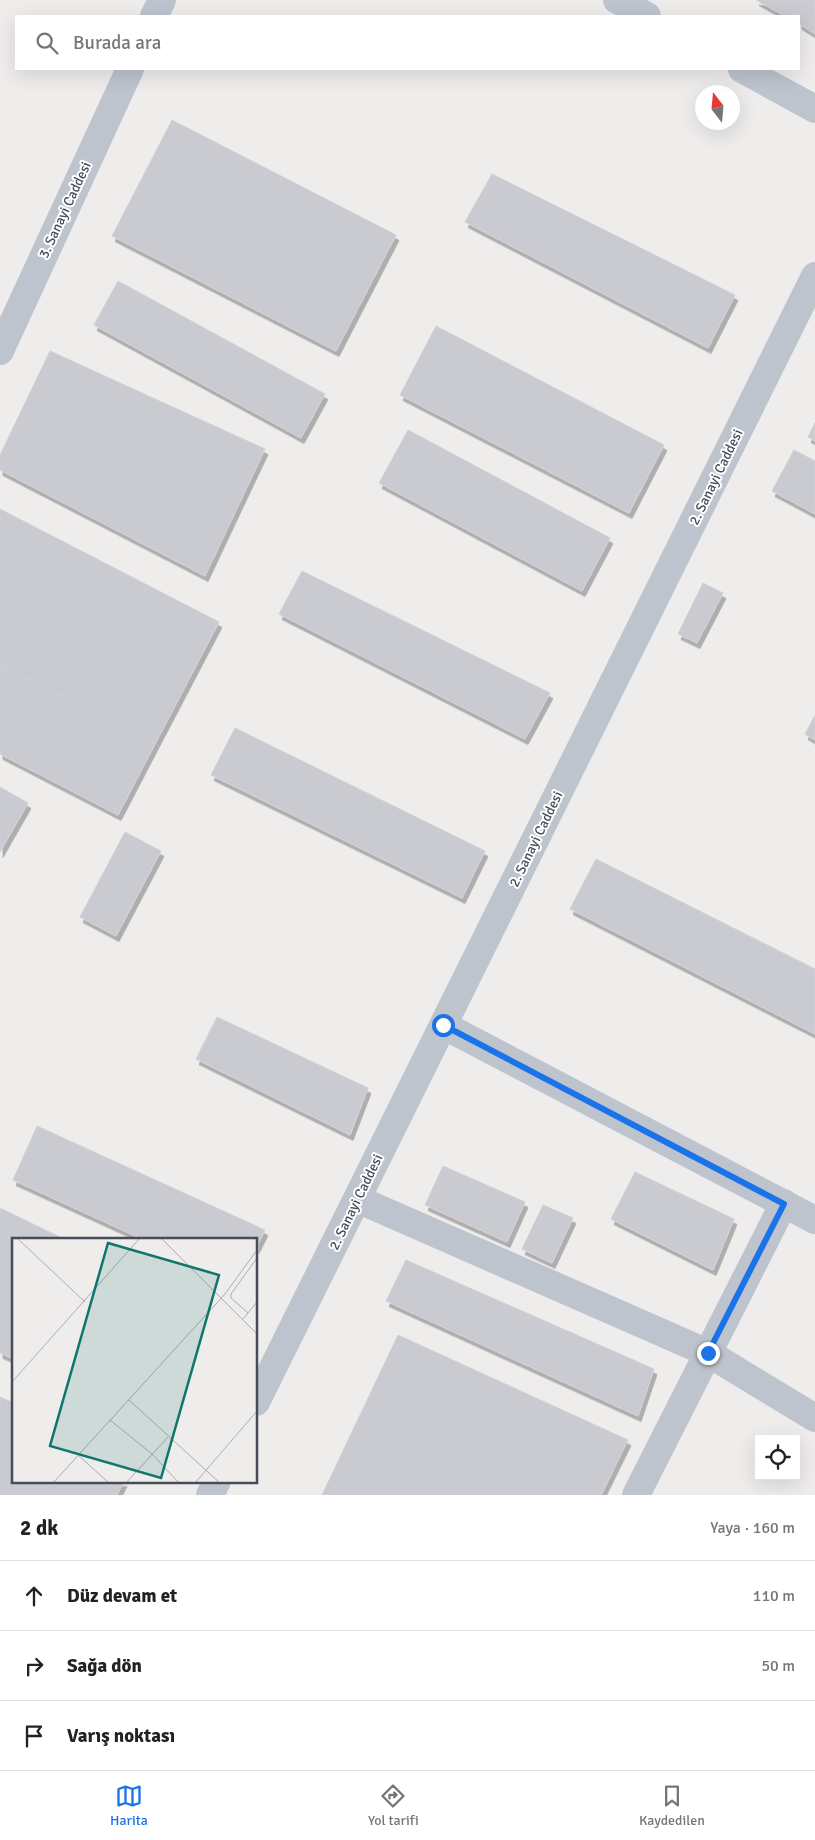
<!DOCTYPE html>
<html lang="tr">
<head>
<meta charset="utf-8">
<style>
	:root { --surface:#fff; --page:#f2f2f2; --text:#222; --muted:#767676; --line:#e0e0e0; --accent:#1a73e8 }
	body { margin:0; font-family:Signika,sans-serif; background:var(--page); color:var(--text) }
	.controls { position:absolute; right:15px; bottom:15px; display:grid; overflow:hidden; border-radius:0px; box-shadow:0 5px 20px #0002 }
	.controls button { width:45px; height:45px; display:grid; place-items:center; padding:0; border:0; border-bottom:1px solid var(--line); background:var(--surface); color:var(--text); font:25px sans-serif }
	.compass { position:absolute; left:695px; top:85px; width:45px; height:45px; border-radius:50%; background:var(--surface); box-shadow:0 5px 20px #0002; rotate:344deg }
	.stop { position:absolute; width:15px; height:15px; margin:-11px; border:4px solid #1a73e8; border-radius:50%; background:#fff }
	.stop.end { background:#1a73e8; border-color:#fff; box-shadow:0 1px 5px #0008 }
	.list { margin:0; padding:0; list-style:none }
	h2 { display:flex; justify-content:space-between; align-items:center; height:65px; margin:0; padding:0 20px; font-size:21px }
	h2 small { font-size:16px; font-weight:400; color:var(--muted) }
	.list li { display:grid; grid-template-columns:32px 1fr auto; gap:15px; align-items:center; box-sizing:border-box; height:70px; padding:0 20px; border-top:1px solid var(--line) }
	.list b { display:block; font-size:19px; white-space:nowrap }
	.list em { font-size:16px; font-style:normal; color:var(--muted) }
	.icon { flex:none; width:28px; height:28px; fill:none; stroke:currentColor; stroke-width:2; stroke-linecap:round; stroke-linejoin:round }
	.map { position:relative; flex:none; width:815px; height:1495px; overflow:hidden }
	.search { position:absolute; background:var(--surface); box-shadow:0 5px 20px #0002; left:15px; right:15px; top:15px; height:55px; display:flex; align-items:center; gap:12px; box-sizing:border-box; padding:0 18px; border-radius:0px; color:var(--muted); font-size:19px }
	.sheet { height:275px; background:var(--surface) }
	nav { display:flex; justify-content:space-around; align-items:center; box-sizing:border-box; height:70px; border-top:1px solid var(--line); background:var(--surface); font-size:14px; color:var(--muted) }
	nav a { display:grid; justify-items:center; gap:2px }
	nav .on { color:var(--accent) }
	.map>svg:first-child { display:block }
	.building { fill:#cacad1; stroke:#d0d1d7; filter:url(#shadow) }
	.lines { fill:none; stroke-linecap:round; stroke-linejoin:round }
	.minor { stroke:#bec4ce; stroke-width:28 }
	.route { stroke:#1a73e8; stroke-width:6 }
	.labels { text-anchor:middle; dominant-baseline:central; stroke-width:4; stroke-linejoin:round; paint-order:stroke }
	.street-label { font-size:14px; fill:#464c58; stroke:#fff }
	.inset-road { fill:none; stroke:#abacb1; stroke-width:1 }
	.view { fill:#0f766e; fill-opacity:0.15; stroke:#0f766e; stroke-width:2.5 }
	.inset-edge { fill:none; stroke:#464c58; stroke-width:2.5 }
</style>
</head>
<body>
<div class="map">
<svg width="815" height="1495" viewBox="0 0 815 1495">
	<defs>
		<filter id="shadow"><feDropShadow dx="3" dy="5.5" stdDeviation="0" flood-color="#0004"/></filter>
	</defs>
	<rect width="100%" height="100%" fill="#efecec"/>
	<path class="building" d="M756,0H815V34L799,24V16H785Z
		M172,120L396,235L336,351L112,236Z
		M492,174L735,295L708,348L465,222Z
		M118,281L325,394L301,438L94,325Z
		M436,326L664,445L629,513L400,395Z
		M50,351L265,449L205,576L0,470V455Z
		M815,423V441L808,437Z
		M408,430L610,538L582,591L379,483Z
		M794,450L815,461V514L772,491Z
		M0,509L219,622L155,744L0,664Z
		M302,571L550,693L525,739L279,614Z
		M703,583L723,593L697,643L678,634Z
		M0,664L155,744L118,815L0,754Z
		M815,715V740L805,734Z
		M235,728L485,851L462,898L211,775Z
		M0,787L28,803L0,852Z
		M125,832L161,851L116,936L80,917Z
		M596,859L815,969V1034L570,909Z
		M217,1017L368,1088L350,1135L196,1059Z
		M37,1126L265,1230L256,1248V1239H142L13,1180Z
		M443,1166L525,1202L507,1242L425,1205Z
		M635,1172L734,1219L713,1270L611,1219Z
		M543,1205L573,1218L552,1263L522,1249Z
		M0,1208L64,1239H14V1359L0,1353Z
		M406,1260L654,1369L638,1416L386,1301Z
		M398,1335L628,1440L601,1495H322Z
		M0,1397L14,1403V1481H124L117,1495H0Z"/>
	<g class="lines">
		<path class="minor" d="M617,0L647,16
			M154,16L162,0
			M742,69L815,109
			M0,351L130,69
			M443,1025L815,1220
			M357,1199L708,1353L815,1418
			M256,1402L815,276
			M210,1495L217,1481
			M636,1495L784,1203"/>
	</g>
	<g class="lines">
		<path class="route" d="M443,1025L784,1204L708,1353"/>
	</g>
	<g class="labels">
		<g class="street-label">
			<text transform="translate(65 210) rotate(-65)">3. Sanayi Caddesi</text>
			<text transform="translate(716 477) rotate(-64)">2. Sanayi Caddesi</text>
			<text transform="translate(536 839) rotate(-64)">2. Sanayi Caddesi</text>
			<text transform="translate(356 1202) rotate(-64)">2. Sanayi Caddesi</text>
		</g>
	</g>
	<g transform="translate(12 1238)">
		<rect width="245" height="245" fill="#efecec"/>
		<path class="inset-road" d="M5,0L73,64M149,0L245,96M236,75L219,60V56L245,20M231,81L245,64M0,144L128,0M117,162L208,245M98,182L140,216L167,245M66,217L97,245M41,245L213,56L245,12M114,245L156,199M183,245L245,173"/>
		<path class="view" d="M96,5L207,37L149,240L38,208Z"/>
		<rect width="245" height="245" class="inset-edge"/>
	</g>
</svg>
<div class="controls">
<button><svg class="icon" aria-label="locate" viewBox="0 0 24 24"><circle cx="12" cy="12" r="6"/><path d="M12 2v4M12 18v4M2 12h4M18 12h4"/></svg></button>
</div>
<svg class="compass" viewBox="-18 -18 36 36"><path d="M0-13l5 13h-10z" fill="#e53935"/><path d="M0 13l5-13h-10z" fill="#767676"/></svg>
<div class="stop" style="left:443px;top:1025px"></div>
<div class="stop end" style="left:708px;top:1353px"></div>
<div class="search"><svg class="icon" aria-label="search" viewBox="0 0 24 24"><circle cx="10" cy="10" r="6"/><path d="M15 15l6 6"/></svg>Burada ara</div>
</div>
<section class="sheet">
<h2>2 dk<small>Yaya · 160 m</small></h2>
<ul class="list">
<li><svg class="icon" aria-label="ahead" viewBox="0 0 24 24"><path d="M12 20V5M6 11l6-6 6 6"/></svg><div><b>Düz devam et</b></div><em>110 m</em></li>
<li><svg class="icon" aria-label="right" viewBox="0 0 24 24"><path d="M7 20v-9h11M14 6l5 5-5 5"/></svg><div><b>Sağa dön</b></div><em>50 m</em></li>
<li><svg class="icon" aria-label="arrive" viewBox="0 0 24 24"><path d="M6 21V4h12l-3 4 3 4H6"/></svg><div><b>Varış noktası</b></div></li>
</ul>
</section>
<nav>
<a class="on"><svg class="icon" aria-label="map" viewBox="0 0 24 24"><path d="M3 6l6-2 6 2 6-2v14l-6 2-6-2-6 2zM9 4v14M15 6v14"/></svg>Harita</a>
<a><svg class="icon" aria-label="directions" viewBox="0 0 24 24"><path d="M12 3l9 9-9 9-9-9zM9 14v-3h6M13 9l2 2-2 2"/></svg>Yol tarifi</a>
<a><svg class="icon" aria-label="saved" viewBox="0 0 24 24"><path d="M7 4h10v16l-5-4-5 4z"/></svg>Kaydedilen</a>
</nav>
</body>
</html>
